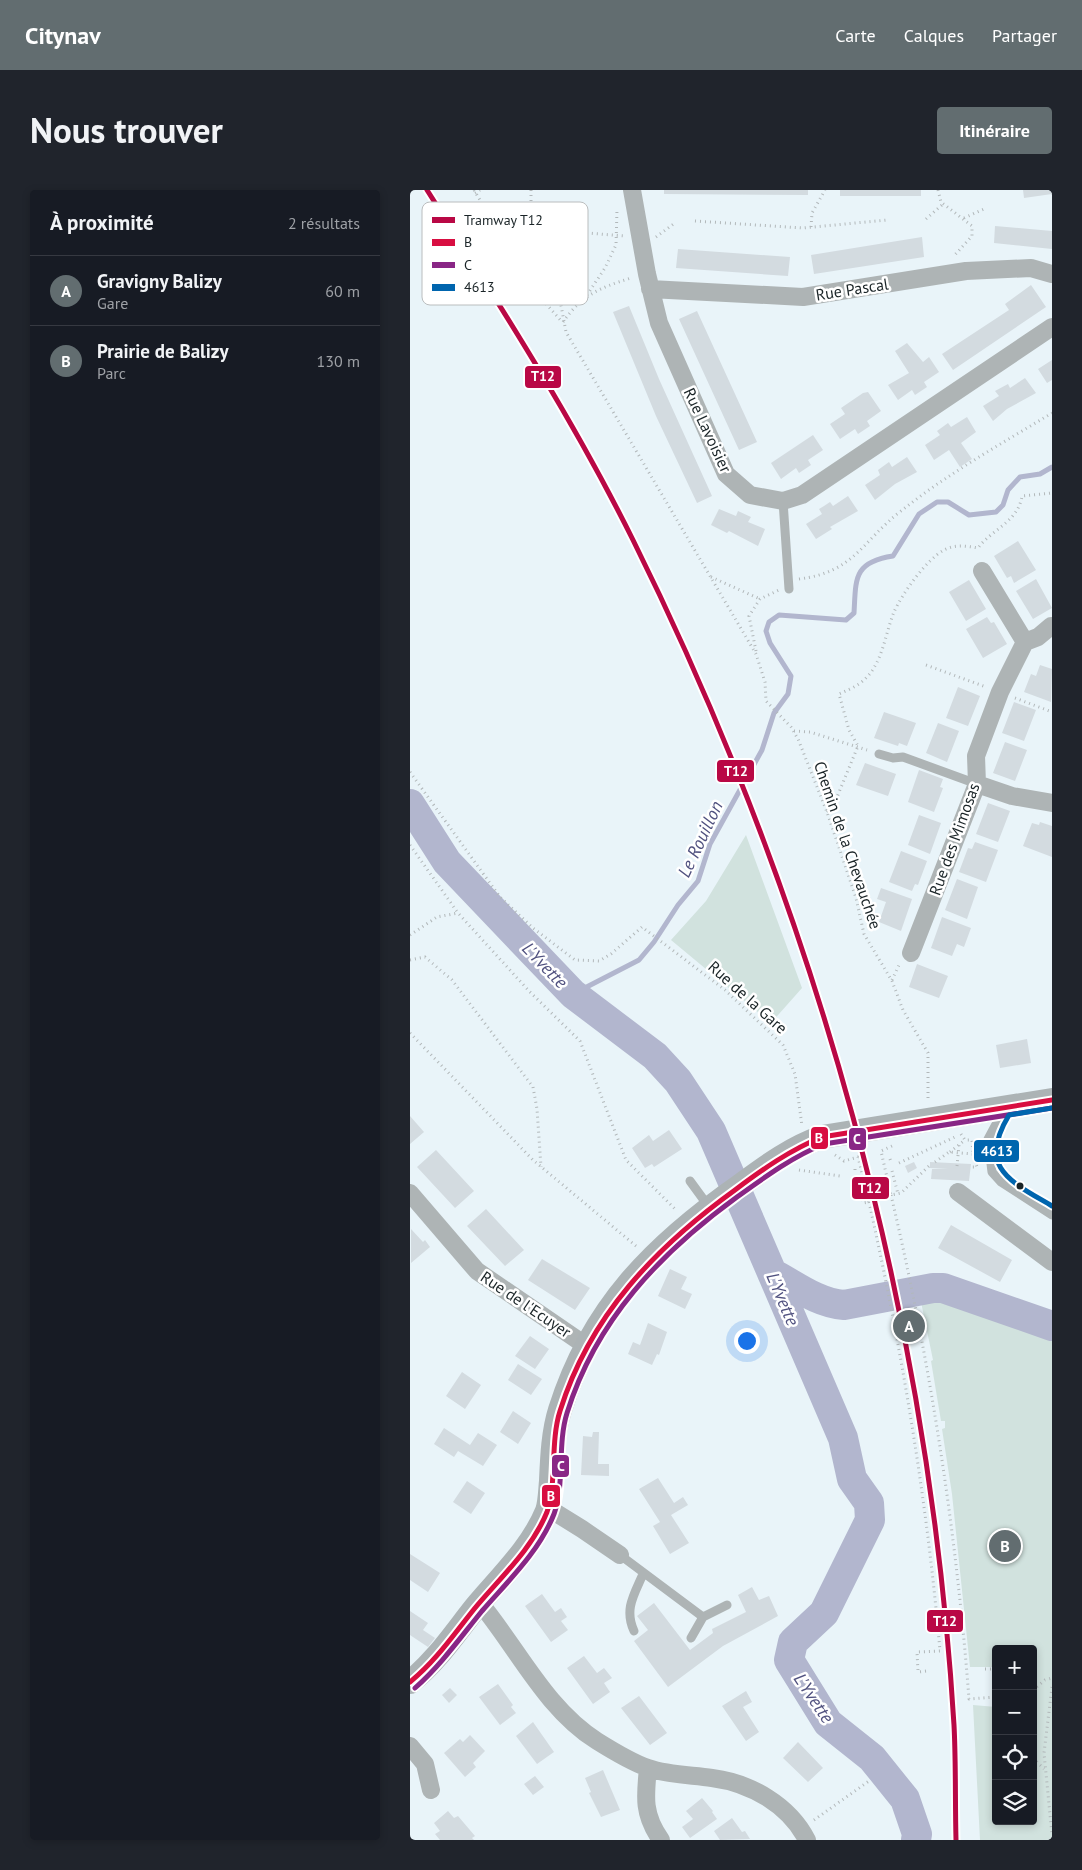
<!DOCTYPE html>
<html lang="fr">
<head>
<meta charset="utf-8">
<style>
	:root { --surface:#171b24; --page:#20242c; --text:#f1f3f6; --muted:#9ea1a6; --line:#363941; --accent:#626d70 }
	body { margin:0; font-family:"PT Sans",sans-serif; background:var(--page); color:var(--text) }
	.controls { position:absolute; right:15px; bottom:15px; display:grid; overflow:hidden; border-radius:5px; box-shadow:0 2px 8px #0003 }
	.controls button { width:45px; height:45px; display:grid; place-items:center; padding:0; border:0; border-bottom:1px solid var(--line); background:var(--surface); color:var(--text); font:25px sans-serif }
	.you { position:absolute; left:336px; top:1150px; width:18px; height:18px; margin:-12px; border:4px solid #fff; border-radius:50%; background:#1a73e8; box-shadow:0 0 0 8px #1a73e833 }
	.badge { display:grid; place-items:center; width:32px; height:32px; border-radius:50%; background:var(--accent); color:#fff; font-size:16px; font-weight:700 }
	.pin { position:absolute; translate:-50% -50%; border:2px solid #fff; box-shadow:0 1px 5px #0006 }
	.list { margin:0; padding:0; list-style:none }
	h2 { display:flex; justify-content:space-between; align-items:center; height:65px; margin:0; padding:0 20px; font-size:21px }
	h2 small { font-size:16px; font-weight:400; color:var(--muted) }
	.list li { display:grid; grid-template-columns:32px 1fr auto; gap:15px; align-items:center; box-sizing:border-box; height:70px; padding:0 20px; border-top:1px solid var(--line) }
	.list b { display:block; font-size:19px; white-space:nowrap }
	.list p { margin:0; font-size:16px; white-space:nowrap; color:var(--muted) }
	.list em { font-size:16px; font-style:normal; color:var(--muted) }
	.icon { flex:none; width:28px; height:28px; fill:none; stroke:currentColor; stroke-width:2; stroke-linecap:round; stroke-linejoin:round }
	.map { position:relative; flex:none; width:642px; height:1650px; overflow:hidden; border-radius:5px }
	header { display:flex; align-items:center; gap:30px; box-sizing:border-box; height:70px; padding:0 25px; background:var(--accent); color:#fff }
	header strong { font-size:24px }
	nav { display:flex; gap:28px; margin-inline-start:auto; font-size:18px }
	.intro { display:flex; align-items:center; justify-content:space-between; box-sizing:border-box; height:120px; padding:0 30px }
	h1 { margin:0; font-size:35px }
	.button { padding:12px 22px; border-radius:5px; background:var(--accent); color:#fff; font-size:18px; font-weight:700 }
	main { display:flex; gap:30px; padding:0 30px }
	aside { flex:1; background:var(--surface); border-radius:5px; box-shadow:0 2px 8px #0003 }
	.map>svg:first-child { display:block }
	.green { fill:#d1e2de }
	.lines { fill:none; stroke-linecap:round; stroke-linejoin:round }
	.stream { stroke:#b2b6ce; stroke-width:5 }
	.river { stroke:#b2b6ce; stroke-width:30 }
	.building { fill:#d3dbe0 }
	.path { stroke:#b2b8ba; stroke-width:3; stroke-dasharray:1 4; stroke-linecap:butt }
	.lane { stroke:#aeb4b5; stroke-width:9 }
	.street { stroke:#aeb4b5; stroke-width:18 }
	.secondary { stroke:#acb3b5; stroke-width:24 }
	.bus-1-casing { stroke:#fff; stroke-width:9 }
	.bus-2-casing { stroke:#fff; stroke-width:9 }
	.bus-3-casing { stroke:#fff; stroke-width:9 }
	.bus-1 { stroke:#d80e41; stroke-width:5 }
	.bus-2 { stroke:#892685; stroke-width:5 }
	.bus-3 { stroke:#0065ae; stroke-width:5 }
	.tram-1-casing { stroke:#fff; stroke-width:9 }
	.tram-1 { stroke:#b90845; stroke-width:5 }
	.bus-dot { fill:#1a2427; stroke:#fff; stroke-width:2 }
	.labels { text-anchor:middle; dominant-baseline:central; stroke-width:5; stroke-linejoin:round; paint-order:stroke }
	.street-label { font-size:16px; fill:#1a2427; stroke:#fff }
	.water-label { font-size:18px; font-style:italic; fill:#50517f; stroke:#fff }
	.key { fill:#fff; stroke:#babdbe; stroke-width:1 }
	.key-label { font-size:14px; fill:#1a2427 }
	.line-badge { stroke:#fff; stroke-width:2 }
	.badge-label { font-size:14px; text-anchor:middle; font-weight:bold; fill:#fff }
</style>
</head>
<body>
<header>
<strong>Citynav</strong>
<nav><a>Carte</a><a>Calques</a><a>Partager</a></nav>
</header>
<div class="intro"><h1>Nous trouver</h1><a class="button">Itinéraire</a></div>
<main>
<aside>
<h2>À proximité<small>2 résultats</small></h2>
<ul class="list">
<li><span class="badge">A</span><div><b>Gravigny Balizy</b><p>Gare</p></div><em>60 m</em></li>
<li><span class="badge">B</span><div><b>Prairie de Balizy</b><p>Parc</p></div><em>130 m</em></li>
</ul>
</aside>
<div class="map">
<svg width="642" height="1650" viewBox="0 0 642 1650">
	<rect width="100%" height="100%" fill="#e9f4f9"/>
	<path class="green" d="M336,645L392,798L361,833L261,750L296,711Z
		M530,1105L642,1147V1650H570L563,1515L586,1517V1631H623V1459H586V1477H560L542,1304L532,1239L535,1238V1231H531L521,1171L523,1170L510,1107Z"/>
	<g class="lines">
		<path class="stream" d="M163,804L229,770L244,752L268,715L288,691L300,654L352,560L364,523L378,504L381,486L360,453L356,441L359,432L369,425L436,430L444,423C446,389 443,372 483,366L509,324L527,312H538L559,325L586,322L593,315L598,300L610,287L630,284L642,277"/>
		<path class="river" d="M0,614L37,672L163,804L245,866L268,891L301,941L433,1248L442,1289L459,1313L460,1330L414,1423L383,1452L379,1470L418,1533L462,1568L495,1609L507,1644L506,1650
			M362,1083C385,1095 407,1113 434,1115L523,1098H533L642,1136"/>
	</g>
	<path class="building" d="M254,0H398V5L254,4Z
		M430,0H511V6H430Z
		M613,0H642V4L614,8Z
		M585,36L642,41V59L584,53Z
		M512,47L514,67L404,84L401,65Z
		M268,59L380,67L378,86L266,78Z
		M621,95L636,117L543,180L532,164L599,120L595,114Z
		M219,116L249,189L302,306L287,313L246,226L203,122Z
		M287,121L347,252L329,260L269,129Z
		M497,153L513,172L519,167L529,182L514,192L517,197L505,205L502,200L488,210L478,195L499,183L485,161Z
		M642,170V190L637,193L628,179Z
		M615,188L626,203L597,219L583,231L573,216L589,206L585,201L598,194L600,198Z
		M458,202L471,221L457,231L460,236L448,244L445,239L430,249L420,234L435,224L431,218L453,203Z
		M557,227L566,242L551,253L562,269L550,277L539,260L524,270L515,255L530,245L527,241L538,233L541,237Z
		M403,245L413,260L398,270L401,275L389,283L386,278L371,289L361,273Z
		M497,267L507,282L485,294L465,310L455,295L470,285L468,280L479,272L482,277Z
		M438,306L448,321L420,337L422,339L406,349L396,334L412,324L409,319L414,316L420,312L423,316Z
		M309,319L326,326L328,321L341,327L338,332L355,339L348,356L319,341L317,343L301,335Z
		M608,351L626,380L604,393L601,386L597,388L584,366Z
		M626,389L642,418L623,429L606,401Z
		M559,390L576,419L556,431L539,402Z
		M577,427L581,433L584,432L597,454L573,468L556,439Z
		M630,475L642,479L641,512L614,502L621,484L626,486Z
		M548,497L570,506L558,536L536,528Z
		M604,512L626,520L614,551L592,543Z
		M474,522L506,533L497,556L489,553L488,556L464,548Z
		M528,533L549,541L537,572L516,563Z
		M595,552L617,560L605,591L583,583Z
		M455,573L486,584L478,606L446,595Z
		M509,580L533,589L530,597L533,598L524,622L498,612Z
		M578,613L600,621L588,652L566,644Z
		M509,625L531,633L520,664L498,655Z
		M630,632L642,636V667L613,656L622,633L629,635Z
		M565,652L588,660L576,692L549,682L558,658L562,659Z
		M491,661L517,671L508,695L505,694L502,701L479,692Z
		M547,689L568,697L557,729L535,720Z
		M471,698L502,709L491,741L469,732L476,712L467,709Z
		M532,727L561,738L554,757L547,754L542,766L521,758Z
		M507,774L538,786L529,808L499,797Z
		M617,849L621,873L590,878L586,855Z
		M0,926L14,942L0,954Z
		M259,940L272,959L244,977L242,974L235,978L222,958L239,945L243,951Z
		M26,960L64,1001L45,1018L7,977Z
		M504,972L507,978L498,983L495,976Z
		M520,972L561,974L559,991L521,989L522,979H538L520,978Z
		M76,1019L114,1060L95,1076L57,1036Z
		M541,1035L602,1070L590,1092L528,1058Z
		M1,1039L13,1052L15,1050L20,1057L1,1073Z
		M132,1069L180,1098L165,1120L118,1090Z
		M260,1079L277,1087L271,1099L282,1104L275,1119L248,1106Z
		M238,1133L257,1142L249,1165L247,1164L242,1175L218,1164L223,1152L230,1155Z
		M120,1146L139,1159L125,1179L105,1166Z
		M108,1174L132,1189L121,1205L98,1190Z
		M52,1182L71,1195L55,1219L36,1206Z
		M103,1221L121,1233L108,1254L90,1242Z
		M34,1238L60,1255L68,1243L87,1255L73,1276L48,1261L44,1267L24,1254Z
		M183,1242H189L188,1274H199V1286L171,1285L173,1246L182,1247Z
		M248,1288L264,1313L273,1307L278,1315L261,1325L279,1353L260,1364L243,1336L250,1332L229,1299Z
		M57,1291L75,1303L61,1324L43,1312Z
		M0,1364L30,1383L18,1402L0,1390Z
		M342,1397L349,1410L359,1406L368,1426L313,1456L258,1497L224,1451L238,1440L227,1426L244,1413L280,1460L303,1443L302,1439L336,1422L328,1405Z
		M132,1404L145,1422L151,1418L157,1427L151,1431L158,1440L141,1452L115,1416Z
		M0,1421L18,1433L13,1440L25,1448L18,1457L0,1445Z
		M174,1466L187,1483L194,1478L202,1488L194,1493L200,1502L183,1514L157,1478Z
		M88,1494L103,1515L101,1517L106,1523L90,1535L69,1507Z
		M40,1498L47,1505L39,1513L32,1505Z
		M336,1501L342,1512L333,1517L349,1542L336,1551L312,1516Z
		M229,1506L257,1543L240,1555L211,1518Z
		M123,1532L144,1562L127,1574L106,1546Z
		M60,1545L75,1561L63,1573L66,1577L55,1587L34,1563L50,1549L53,1552Z
		M388,1552L413,1578L398,1592L373,1568Z
		M193,1580L210,1620L191,1627L179,1603L181,1602L175,1588Z
		M125,1586L134,1597L123,1605L114,1594Z
		M292,1608L303,1621L302,1622L307,1629L280,1648L272,1637L283,1629L276,1621Z
		M38,1621L44,1628L48,1626L65,1646L62,1648L64,1650H30L25,1644L30,1641L24,1633Z
		M322,1628L332,1642L335,1641L340,1649L310,1650L304,1641Z"/>
	<g class="lines">
		<path class="path" d="M64,0L123,99L152,132
			M121,0V16L147,94L156,142L346,464L355,492L356,511L381,537L388,549L417,622L446,708L454,744L482,791L493,820L518,863V910
			M528,0L531,12L562,36V46L543,67
			M65,3L70,0
			M554,28L574,19
			M516,29L533,14
			M285,31L393,38L477,30
			M401,37L402,23L415,0
			M127,39L215,46
			M246,47L265,33
			M148,94L153,101L174,108
			M177,105L195,78L206,55L207,19
			M153,132C172,105 189,98 221,88
			M301,387L350,409
			M389,389C445,382 451,352 491,321C537,284 591,254 642,223
			M346,461L339,426L350,409L369,400
			M516,475L576,497
			M605,508L642,522
			M384,541L400,542L457,560
			M0,582L90,707L123,738L165,770L189,771L201,764L232,737L315,800L373,855L385,884L392,936
			M417,622L425,612L448,556L439,540L429,504C438,500 448,496 455,489C473,472 475,444 484,422C492,404 516,370 534,360C545,354 557,356 568,358C582,339 608,332 612,306L642,303
			M0,655L48,723L119,801L170,851L216,970L266,1020
			M0,745L27,727L48,723
			M0,770L15,767L42,790L123,897L127,919L131,977
			M482,790L490,773
			M0,843L123,970L226,1056
			M551,944L555,950H562L563,964L567,977H561
			M482,956L471,961L481,1005L491,1003L520,975
			M540,962L555,950
			M425,965L434,971L448,967L459,1012L453,1013L448,994
			M593,968L596,962L605,958
			M480,969L481,972
			M525,972L539,962L563,964
			M489,973L545,947
			M547,976L549,955
			M445,979V982
			M389,980L430,986
			M482,981L488,1004
			M481,1005C520,1171 546,1339 559,1509L586,1507
			M459,1012C492,1161 517,1310 530,1461L507,1462L508,1482L517,1481
			M575,1479H585L586,1489
			M642,1497L634,1563L642,1645
			M623,1500L635,1490L642,1488
			M623,1568L634,1579
			M404,1630L459,1591"/>
		<path class="lane" d="M373,311L379,399
			M469,564L483,568L493,567L567,594
			M593,921L578,949L582,982L591,992L642,1025
			M280,991L299,1017
			M210,1365L293,1427
			M224,1441C214,1419 224,1405 233,1384
			M281,1448L293,1427L317,1415"/>
		<path class="street" d="M222,0L237,84L249,133L316,284L340,305L373,311L392,305L642,137
			M240,99L393,107L556,81L621,78L642,84
			M615,452L628,447L641,436
			M567,594L602,606L642,613
			M501,763L567,594L566,566L590,502L615,452L572,381
			M548,1002L642,1072
			M0,1003L67,1081L175,1155
			M138,1318L172,1339L210,1365
			M70,1413C108,1459 136,1519 187,1551C203,1561 221,1572 238,1578C258,1585 281,1585 302,1588C341,1593 379,1615 397,1650
			M0,1556L15,1574L21,1600
			M238,1578C235,1607 233,1625 251,1650"/>
		<path class="secondary" d="M0,1492C26,1472 45,1443 65,1418C90,1388 122,1358 137,1321C140,1312 140,1301 141,1291C142,1268 143,1242 150,1220C182,1118 245,1055 331,995C357,976 381,958 412,947L642,910"/>
		<g class="bus-1-casing">
			<path id="bus-1" d="M0,1492C26,1471 44,1444 65,1418C90,1388 122,1359 137,1322C147,1295 140,1252 150,1221C180,1125 246,1057 325,1000C353,979 380,960 412,947L642,910"/>
		</g>
		<g class="bus-2-casing">
			<path id="bus-2" d="M5,1498C31,1475 50,1448 72,1421C98,1391 129,1362 144,1324C155,1295 147,1255 157,1223C186,1130 250,1063 327,1007C355,987 382,967 414,954L642,918"/>
		</g>
		<g class="bus-3-casing">
			<path id="bus-3" d="M642,918L599,925C567,978 600,991 642,1016"/>
		</g>
		<use href="#bus-1" class="bus-1"/>
		<use href="#bus-2" class="bus-2"/>
		<use href="#bus-3" class="bus-3"/>
		<g class="tram-1-casing">
			<path id="tram-1" d="M17,0C89,114 163,229 223,350C406,719 519,1123 544,1535C546,1573 545,1612 546,1650"/>
		</g>
		<use href="#tram-1" class="tram-1"/>
	</g>
	<circle class="bus-dot" cx="610" cy="996" r="4.5"/>
	<g class="labels">
		<g class="street-label">
			<text transform="translate(442 99) rotate(-9)">Rue Pascal</text>
			<text transform="translate(298 240) rotate(65)">Rue Lavoisier</text>
			<text transform="translate(544 649) rotate(-70)">Rue des Mimosas</text>
			<text transform="translate(438 655) rotate(71)">Chemin de la Chevauchée</text>
			<text transform="translate(338 807) rotate(42)">Rue de la Gare</text>
			<text transform="translate(116 1114) rotate(34)">Rue de l'Ecuyer</text>
		</g>
		<g class="water-label">
			<text transform="translate(290 649) rotate(-65)">Le Rouillon</text>
			<text transform="translate(135 775) rotate(46)">L'Yvette</text>
			<text transform="translate(373 1109) rotate(67)">L'Yvette</text>
			<text transform="translate(404 1508) rotate(56)">L'Yvette</text>
		</g>
	</g>
	<rect x="12" y="12" width="166" height="103" rx="8" class="key"/>
	<rect x="22" y="27" width="23" height="6" fill="#b90845"/>
	<rect x="22" y="49" width="23" height="7" fill="#d80e41"/>
	<rect x="22" y="72" width="23" height="6" fill="#892685"/>
	<rect x="22" y="94" width="23" height="7" fill="#0065ae"/>
	<g class="key-label">
		<text x="54" y="35">Tramway T12</text>
		<text x="54" y="57">B</text>
		<text x="54" y="80">C</text>
		<text x="54" y="102">4613</text>
	</g>
	<g class="line-badge">
		<rect x="114" y="175" width="38" height="24" rx="5" fill="#b90845"/>
		<rect x="306" y="569" width="39" height="24" rx="5" fill="#b90845"/>
		<rect x="400" y="936" width="19" height="24" rx="5" fill="#d80e41"/>
		<rect x="438" y="937" width="19" height="24" rx="5" fill="#892685"/>
		<rect x="563" y="949" width="47" height="24" rx="5" fill="#0065ae"/>
		<rect x="441" y="986" width="39" height="24" rx="5" fill="#b90845"/>
		<rect x="141" y="1264" width="19" height="24" rx="5" fill="#892685"/>
		<rect x="131" y="1294" width="20" height="24" rx="5" fill="#d80e41"/>
		<rect x="516" y="1419" width="38" height="24" rx="5" fill="#b90845"/>
	</g>
	<g class="badge-label">
		<text x="133" y="191">T12</text>
		<text x="326" y="586">T12</text>
		<text x="409" y="953">B</text>
		<text x="447" y="954">C</text>
		<text x="587" y="966">4613</text>
		<text x="460" y="1003">T12</text>
		<text x="151" y="1281">C</text>
		<text x="141" y="1311">B</text>
		<text x="535" y="1436">T12</text>
	</g>
</svg>
<div class="controls">
<button>+</button>
<button>−</button>
<button><svg class="icon" aria-label="locate" viewBox="0 0 24 24"><circle cx="12" cy="12" r="6"/><path d="M12 2v4M12 18v4M2 12h4M18 12h4"/></svg></button>
<button><svg class="icon" aria-label="layers" viewBox="0 0 24 24"><path d="M12 4l9 5-9 5-9-5zM3 14l9 5 9-5"/></svg></button>
</div>
<div class="you"></div>
<div class="pin badge" style="left:499px;top:1136px">A</div>
<div class="pin badge" style="left:595px;top:1356px">B</div>
</div>
</main>
</body>
</html>
